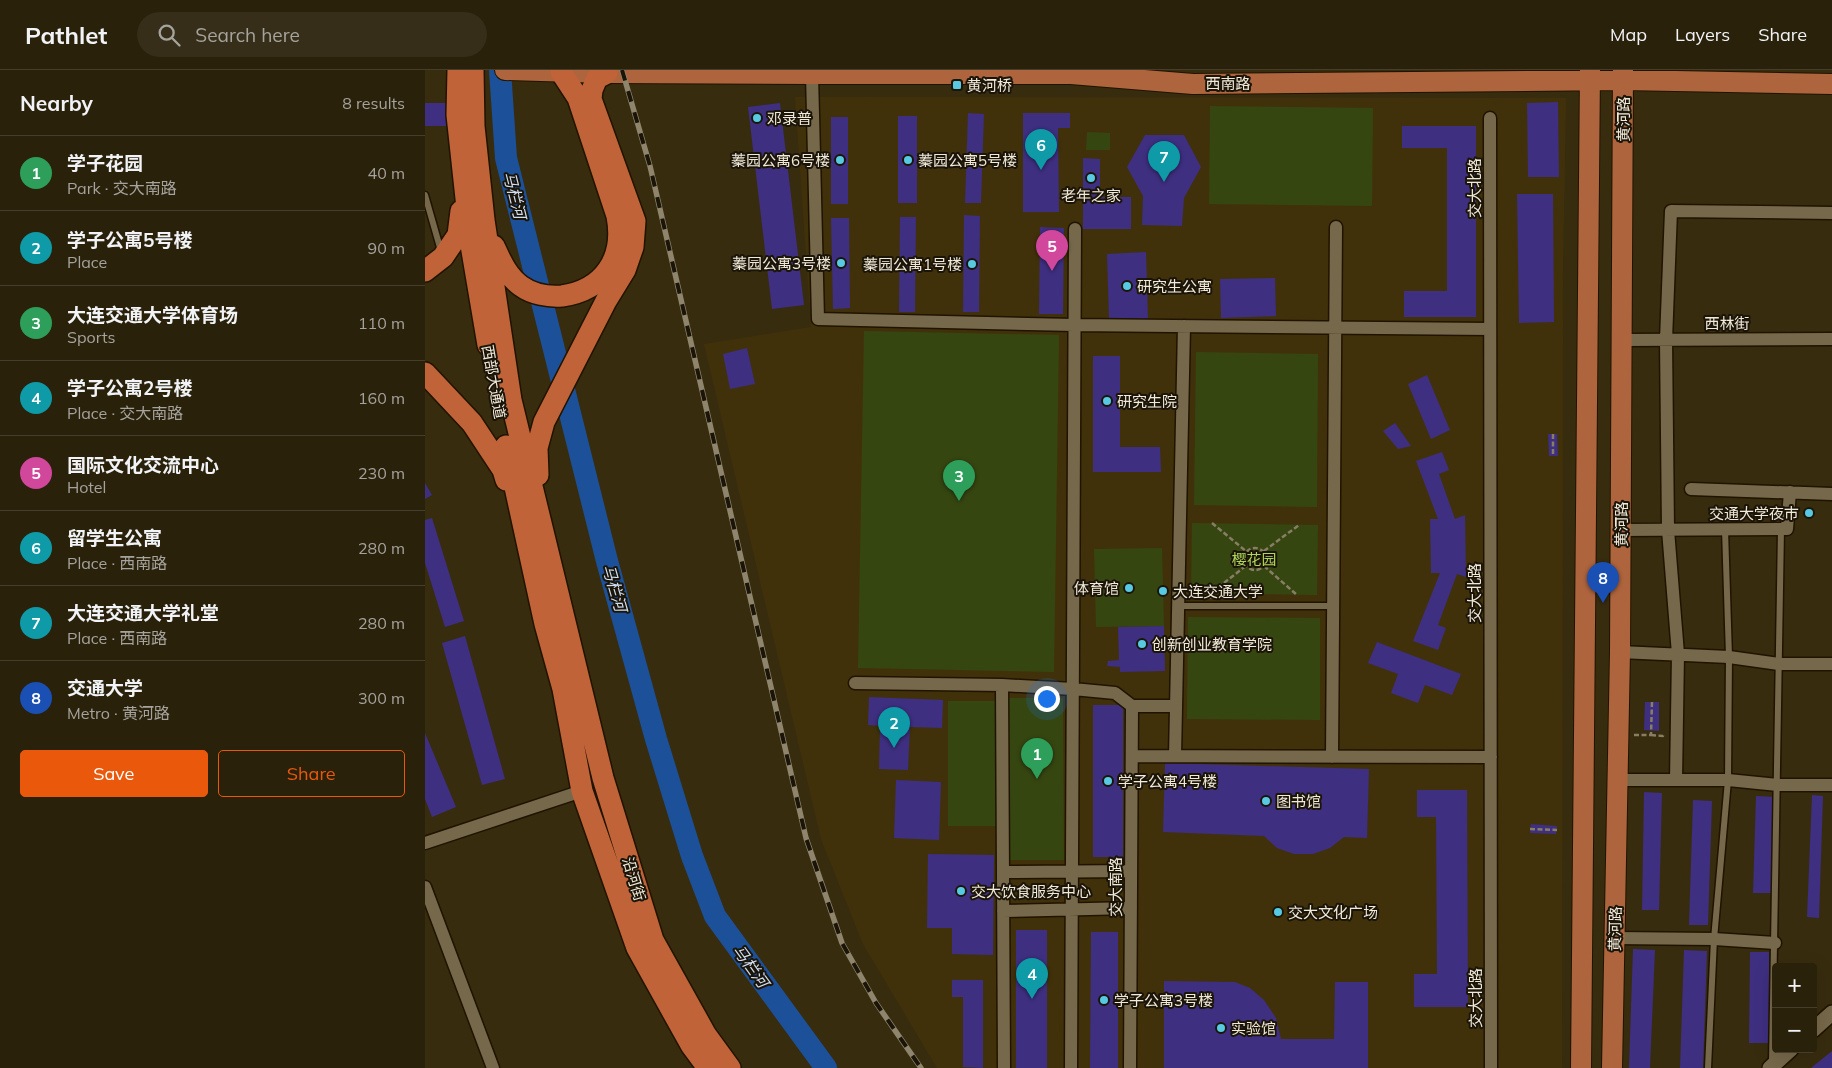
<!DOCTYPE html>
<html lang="en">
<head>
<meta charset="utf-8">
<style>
	:root { --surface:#2a210b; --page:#362e19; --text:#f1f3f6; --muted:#a5a39d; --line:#463e2c; --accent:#ea580c }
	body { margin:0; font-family:Mulish,"Noto Sans SC",sans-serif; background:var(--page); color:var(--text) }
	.controls { position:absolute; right:15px; bottom:15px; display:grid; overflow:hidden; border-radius:5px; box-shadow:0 5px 20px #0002 }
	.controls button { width:45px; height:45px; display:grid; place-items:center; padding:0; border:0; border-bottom:1px solid var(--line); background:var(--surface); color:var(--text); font:25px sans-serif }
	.you { position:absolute; left:621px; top:628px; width:18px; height:18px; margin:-12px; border:4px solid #fff; border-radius:50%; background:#1a73e8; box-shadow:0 0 0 8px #1a73e833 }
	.badge { display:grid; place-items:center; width:32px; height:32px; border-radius:50%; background:var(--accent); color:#fff; font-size:16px; font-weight:700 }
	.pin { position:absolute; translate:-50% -41px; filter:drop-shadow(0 1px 2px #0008) }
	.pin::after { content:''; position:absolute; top:26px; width:18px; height:15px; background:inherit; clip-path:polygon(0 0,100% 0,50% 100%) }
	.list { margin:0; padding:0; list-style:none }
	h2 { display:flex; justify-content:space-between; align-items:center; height:65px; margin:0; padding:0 20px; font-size:21px }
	h2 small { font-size:16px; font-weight:400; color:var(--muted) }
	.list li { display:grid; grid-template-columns:32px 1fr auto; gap:15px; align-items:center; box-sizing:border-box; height:75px; padding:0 20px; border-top:1px solid var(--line) }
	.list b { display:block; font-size:19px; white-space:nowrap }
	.list p { margin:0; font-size:16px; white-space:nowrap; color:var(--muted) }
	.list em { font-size:16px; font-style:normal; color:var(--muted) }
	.actions { display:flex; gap:10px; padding:15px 20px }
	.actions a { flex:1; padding:11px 0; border:1px solid var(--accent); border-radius:5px; text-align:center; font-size:18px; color:var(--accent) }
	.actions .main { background:var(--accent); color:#fff }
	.icon { flex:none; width:28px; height:28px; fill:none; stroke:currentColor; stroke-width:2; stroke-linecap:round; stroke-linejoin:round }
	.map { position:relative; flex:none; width:1407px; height:998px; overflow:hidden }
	header { display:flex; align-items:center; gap:30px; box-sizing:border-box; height:70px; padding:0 25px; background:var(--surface); border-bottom:1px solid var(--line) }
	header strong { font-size:24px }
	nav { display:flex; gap:28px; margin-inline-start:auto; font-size:18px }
	.search { width:350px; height:45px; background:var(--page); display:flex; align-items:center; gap:12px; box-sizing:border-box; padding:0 18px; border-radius:28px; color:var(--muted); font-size:19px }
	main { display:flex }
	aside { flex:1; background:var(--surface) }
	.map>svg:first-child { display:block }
	.built { fill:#41310b }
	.green { fill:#364610 }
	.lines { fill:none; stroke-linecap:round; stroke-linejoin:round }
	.river { stroke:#1c5199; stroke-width:22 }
	.building { fill:#3e2f80 }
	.service-casing { stroke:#201400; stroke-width:9 }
	.minor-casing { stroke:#201400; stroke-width:15 }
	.tertiary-casing { stroke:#201400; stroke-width:18 }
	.primary-casing { stroke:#201400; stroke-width:22 }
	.trunk-casing { stroke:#201400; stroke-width:24 }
	.path { stroke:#887e66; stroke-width:2.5; stroke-dasharray:5 2.5; stroke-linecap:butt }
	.service { stroke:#76684a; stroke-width:6 }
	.minor { stroke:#76684a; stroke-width:12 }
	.tertiary { stroke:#76684a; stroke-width:15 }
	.primary { stroke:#ae643d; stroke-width:20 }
	.trunk { stroke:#c06338; stroke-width:21 }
	.rail-casing { stroke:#8f856d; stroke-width:5.5 }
	.rail { stroke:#1b1509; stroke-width:4; stroke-dasharray:11; stroke-linecap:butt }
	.poi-dot { fill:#57c9e2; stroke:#1b1509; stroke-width:2 }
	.labels { text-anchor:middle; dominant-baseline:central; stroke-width:4; stroke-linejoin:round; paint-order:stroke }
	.street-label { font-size:15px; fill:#f2ead9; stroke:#1b1509 }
	.poi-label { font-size:15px; fill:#f2ead9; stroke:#1b1509; text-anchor:start }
	.park-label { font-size:15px; fill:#afd658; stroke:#1b1509 }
	.water-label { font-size:16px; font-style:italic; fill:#cfdef2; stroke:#1b1509 }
</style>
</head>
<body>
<header>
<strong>Pathlet</strong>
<div class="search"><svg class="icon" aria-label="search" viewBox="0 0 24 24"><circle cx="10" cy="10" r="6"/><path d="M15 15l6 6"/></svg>Search here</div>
<nav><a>Map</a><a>Layers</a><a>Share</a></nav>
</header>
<main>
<aside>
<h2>Nearby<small>8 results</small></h2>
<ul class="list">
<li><span class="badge" style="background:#2e9e5b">1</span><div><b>学子花园</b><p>Park · 交大南路</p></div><em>40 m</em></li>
<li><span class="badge" style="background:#0f9aa8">2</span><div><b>学子公寓5号楼</b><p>Place</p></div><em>90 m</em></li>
<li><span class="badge" style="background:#2e9e5b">3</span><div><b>大连交通大学体育场</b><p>Sports</p></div><em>110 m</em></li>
<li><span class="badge" style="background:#0f9aa8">4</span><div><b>学子公寓2号楼</b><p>Place · 交大南路</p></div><em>160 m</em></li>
<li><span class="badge" style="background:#d1479c">5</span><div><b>国际文化交流中心</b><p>Hotel</p></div><em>230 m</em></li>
<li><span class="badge" style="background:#0f9aa8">6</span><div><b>留学生公寓</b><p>Place · 西南路</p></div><em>280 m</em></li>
<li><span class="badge" style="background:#0f9aa8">7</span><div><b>大连交通大学礼堂</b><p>Place · 西南路</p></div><em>280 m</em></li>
<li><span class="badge" style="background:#1a4fb4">8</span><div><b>交通大学</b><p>Metro · 黄河路</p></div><em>300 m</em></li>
</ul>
<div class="actions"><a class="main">Save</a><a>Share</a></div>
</aside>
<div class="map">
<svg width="1407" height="998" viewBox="0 0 1407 998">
	<rect width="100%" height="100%" fill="#382c0f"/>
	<path class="built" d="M370,27L1141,28L1138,197L1137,998H512L438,874L396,769L279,274L386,257Z"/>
	<path class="green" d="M785,36L948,38L947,136L784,134Z
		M662,62L685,63V80H661Z
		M439,261L634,265L629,602L433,598Z
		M771,282L893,284L892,437L769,435Z
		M767,453L893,455L892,525L766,523Z
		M737,478L739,556L671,557L669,479Z
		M763,547L895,548V650L762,649Z
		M584,628H638L639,790H585Z
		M523,631H571V756H523Z"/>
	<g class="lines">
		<path class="river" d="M75,0L81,88L182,491L231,669L267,786L290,846L401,998"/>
	</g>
	<path class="building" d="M1133,32L1134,107H1103L1102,33Z
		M0,33H22V56H0Z
		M355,33L379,235L347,239L323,37Z
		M543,43L559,44L556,133H540Z
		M598,43H645V58H633L634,142H598Z
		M473,46H492V133H473Z
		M406,47H423V134H406Z
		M977,56H1051V247H979V221H1022V78H977Z
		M720,65H759L776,97L759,128L757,156L717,155L718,126L702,97Z
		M658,88L675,89V127H706V159H658Z
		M1092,124H1128L1129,252L1094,253Z
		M539,145L555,146L554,242H538Z
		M475,147H491L490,242H474Z
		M406,148H424L425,238L408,239Z
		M615,157L639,158L638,244H614Z
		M721,182L723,249L684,250L682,184Z
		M850,208L851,246L796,248L795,209Z
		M322,278L330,314L305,319L298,284Z
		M668,286H695V377H735L736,402H668Z
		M1002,305L1025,360L1006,369L983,314Z
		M970,353L986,376L973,379L958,361Z
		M1123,364H1132L1133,386H1124Z
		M1017,382L1024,400L1014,404L1030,449L1040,445L1041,507L1032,504L1013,555L1021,558L1013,580L988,571L1015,503H1006L1005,449H1013L991,391Z
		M0,413L7,425L0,429Z
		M7,448L39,551L20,557L0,493V450Z
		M739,556L740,601L695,602V597L682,596L683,591L694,590L693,557Z
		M40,566L80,709L57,715L17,573Z
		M952,572L1036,604L1027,625L1000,615L993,633L966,623L973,604L943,593Z
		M444,627L518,630L517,658L485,657L483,700L454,699L455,656L443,655Z
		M1220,632H1234V661L1219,660Z
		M668,635H698V787H668Z
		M0,663L31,737L7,747L0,729Z
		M740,693L944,699L942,768L919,767L905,778L888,784H869L852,778L839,766L738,762Z
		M471,710L516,712L514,770L469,768Z
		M992,720H1042L1043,937H989V904H1012L1011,747H992Z
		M1219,722L1237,723L1234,840H1217Z
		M1387,725L1398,726L1394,848L1382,847Z
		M1331,726L1352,727L1349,823H1328Z
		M1268,730L1287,731L1283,855H1264Z
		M1106,754L1132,756L1131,764L1105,763Z
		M503,784L569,785L568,885L527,884V858H502Z
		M591,860H622V998H591Z
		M666,862H693V998H665Z
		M1208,879L1230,880L1225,998H1204Z
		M1259,880L1282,881L1278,998H1255Z
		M1325,882H1344L1345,973H1324Z
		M527,910H558V998L538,997V927H527Z
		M739,911L810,912L825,918L839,930L851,948L856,969H909L910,912H943V998H739Z
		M1407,981V998H1386Z"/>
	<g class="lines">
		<g class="service-casing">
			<path id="service" d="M0,125L16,181
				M753,536H908
				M1347,993L1356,459
				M1283,998L1289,869L1303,710L1304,587L1300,459"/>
		</g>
		<g class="minor-casing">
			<path id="minor" d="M387,4L393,249L649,255L1065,259
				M1065,48L1066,998
				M1198,270L1407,269
				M1266,419L1407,424
				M1196,460L1362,459L1365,422
				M1195,582L1304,587L1354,594H1407
				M430,613L577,615L648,619L690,623L707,636H751
				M577,615L579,998
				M707,686L1066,687
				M750,686L759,256
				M907,687L911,157
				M1193,710H1303L1353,715H1407
				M1251,710L1253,584L1243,460L1241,270L1246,141L1407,143
				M0,773L157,721
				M578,802L706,801
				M0,817L68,998
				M578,841L706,838
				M1190,868L1289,869L1350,873
				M646,998L650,159
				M705,998L707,636"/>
		</g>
		<g class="tertiary-casing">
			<path id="tertiary" d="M1388,960L1407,943
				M1345,998L1366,979"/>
		</g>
		<g class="primary-casing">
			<path id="primary" d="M80,0L182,3L387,4H646L768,14L1198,10L1407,14
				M1156,998L1165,0
				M1187,998L1195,582L1198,0"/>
		</g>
		<g class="trunk-casing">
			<path id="trunk" d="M33,0L32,45L46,175L63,275
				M48,0L49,56L59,150L86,330L178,708L228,870L281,965L305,998
				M69,176C76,191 82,206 96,216C107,224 123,227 137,226C179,220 200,188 192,146L153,28L136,2
				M0,201L18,187L33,165L36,141
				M0,303L47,353L78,400L81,410
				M81,376L120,554L138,619L157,721L212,878L266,975L283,998
				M113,405L112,378L119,352L181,231L200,200L208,177L210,151L166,29L167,20L172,8L182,3"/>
		</g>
		<path class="path" d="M1128,364V386
			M787,453L822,482
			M819 489a11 11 0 1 1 22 0a11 11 0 1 1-22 0Z
			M839,481L874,455
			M839,496L872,525
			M786,529V523L822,495
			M1209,665H1226L1227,632
			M1226,665L1238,666V664
			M1105,759L1132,760"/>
		<use href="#service" class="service"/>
		<use href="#minor" class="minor"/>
		<use href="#tertiary" class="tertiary"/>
		<use href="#primary" class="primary"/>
		<use href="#trunk" class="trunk"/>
		<g class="rail-casing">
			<path id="rail" d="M197,0L225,96L381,768L417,873L451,933L496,998"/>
		</g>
		<use href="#rail" class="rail"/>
	</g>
	<g class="poi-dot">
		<rect x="527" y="10" width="10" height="10" rx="2.5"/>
		<circle cx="332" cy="48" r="5"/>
		<circle cx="415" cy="90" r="5"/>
		<circle cx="483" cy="90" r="5"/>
		<circle cx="666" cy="108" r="5"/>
		<circle cx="416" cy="193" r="5"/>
		<circle cx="547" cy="194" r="5"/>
		<circle cx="702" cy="216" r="5"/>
		<circle cx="682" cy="331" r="5"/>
		<circle cx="1384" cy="443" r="5"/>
		<circle cx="704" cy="518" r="5"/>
		<circle cx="738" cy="521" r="5"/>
		<circle cx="717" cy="574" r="5"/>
		<circle cx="683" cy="711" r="5"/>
		<circle cx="841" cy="731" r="5"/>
		<circle cx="536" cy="821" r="5"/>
		<circle cx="853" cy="842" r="5"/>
		<circle cx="679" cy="930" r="5"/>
		<circle cx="796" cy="958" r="5"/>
	</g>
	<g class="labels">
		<g class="street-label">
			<text x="803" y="13">西南路</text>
			<text transform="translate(1198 49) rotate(-90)">黄河路</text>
			<text transform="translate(1049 118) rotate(-90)">交大北路</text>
			<text x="1302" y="253">西林街</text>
			<text transform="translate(69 312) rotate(80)">西部大通道</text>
			<text transform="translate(1196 454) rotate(-90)">黄河路</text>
			<text transform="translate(1049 523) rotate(-90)">交大北路</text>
			<text transform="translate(209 809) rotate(73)">沿河街</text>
			<text transform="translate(690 817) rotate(-90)">交大南路</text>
			<text transform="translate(1190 859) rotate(-89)">黄河路</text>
			<text transform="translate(1050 928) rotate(-90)">交大北路</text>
		</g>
		<g class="poi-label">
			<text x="542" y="15">黄河桥</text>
			<text x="342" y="48">邓录普</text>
			<text x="405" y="90" text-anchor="end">蓁园公寓6号楼</text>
			<text x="493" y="90">蓁园公寓5号楼</text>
			<text x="666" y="125" text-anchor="middle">老年之家</text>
			<text x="406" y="193" text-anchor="end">蓁园公寓3号楼</text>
			<text x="537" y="194" text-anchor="end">蓁园公寓1号楼</text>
			<text x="712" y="216">研究生公寓</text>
			<text x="692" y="331">研究生院</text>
			<text x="1374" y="443" text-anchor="end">交通大学夜巿</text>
			<text x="694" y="518" text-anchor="end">体育馆</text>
			<text x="748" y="521">大连交通大学</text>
			<text x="727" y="574">创新创业教育学院</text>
			<text x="693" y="711">学子公寓4号楼</text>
			<text x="851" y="731">图书馆</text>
			<text x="546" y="821">交大饮食服务中心</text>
			<text x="863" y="842">交大文化广场</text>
			<text x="689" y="930">学子公寓3号楼</text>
			<text x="806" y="958">实验馆</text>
		</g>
		<g class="park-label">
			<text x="829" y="489">樱花园</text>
		</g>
		<g class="water-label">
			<text transform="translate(90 125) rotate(76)">马栏河</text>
			<text transform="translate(190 518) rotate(74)">马栏河</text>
			<text transform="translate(326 896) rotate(54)">马栏河</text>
		</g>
	</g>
</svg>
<div class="controls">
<button>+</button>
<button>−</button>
</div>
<div class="you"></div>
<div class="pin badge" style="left:612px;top:709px;background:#2e9e5b">1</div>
<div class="pin badge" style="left:469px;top:678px;background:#0f9aa8">2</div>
<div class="pin badge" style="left:534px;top:431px;background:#2e9e5b">3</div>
<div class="pin badge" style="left:607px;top:929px;background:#0f9aa8">4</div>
<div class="pin badge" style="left:627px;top:201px;background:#d1479c">5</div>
<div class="pin badge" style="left:616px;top:100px;background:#0f9aa8">6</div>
<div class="pin badge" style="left:739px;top:112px;background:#0f9aa8">7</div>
<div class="pin badge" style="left:1178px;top:533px;background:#1a4fb4">8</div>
</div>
</main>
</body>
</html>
